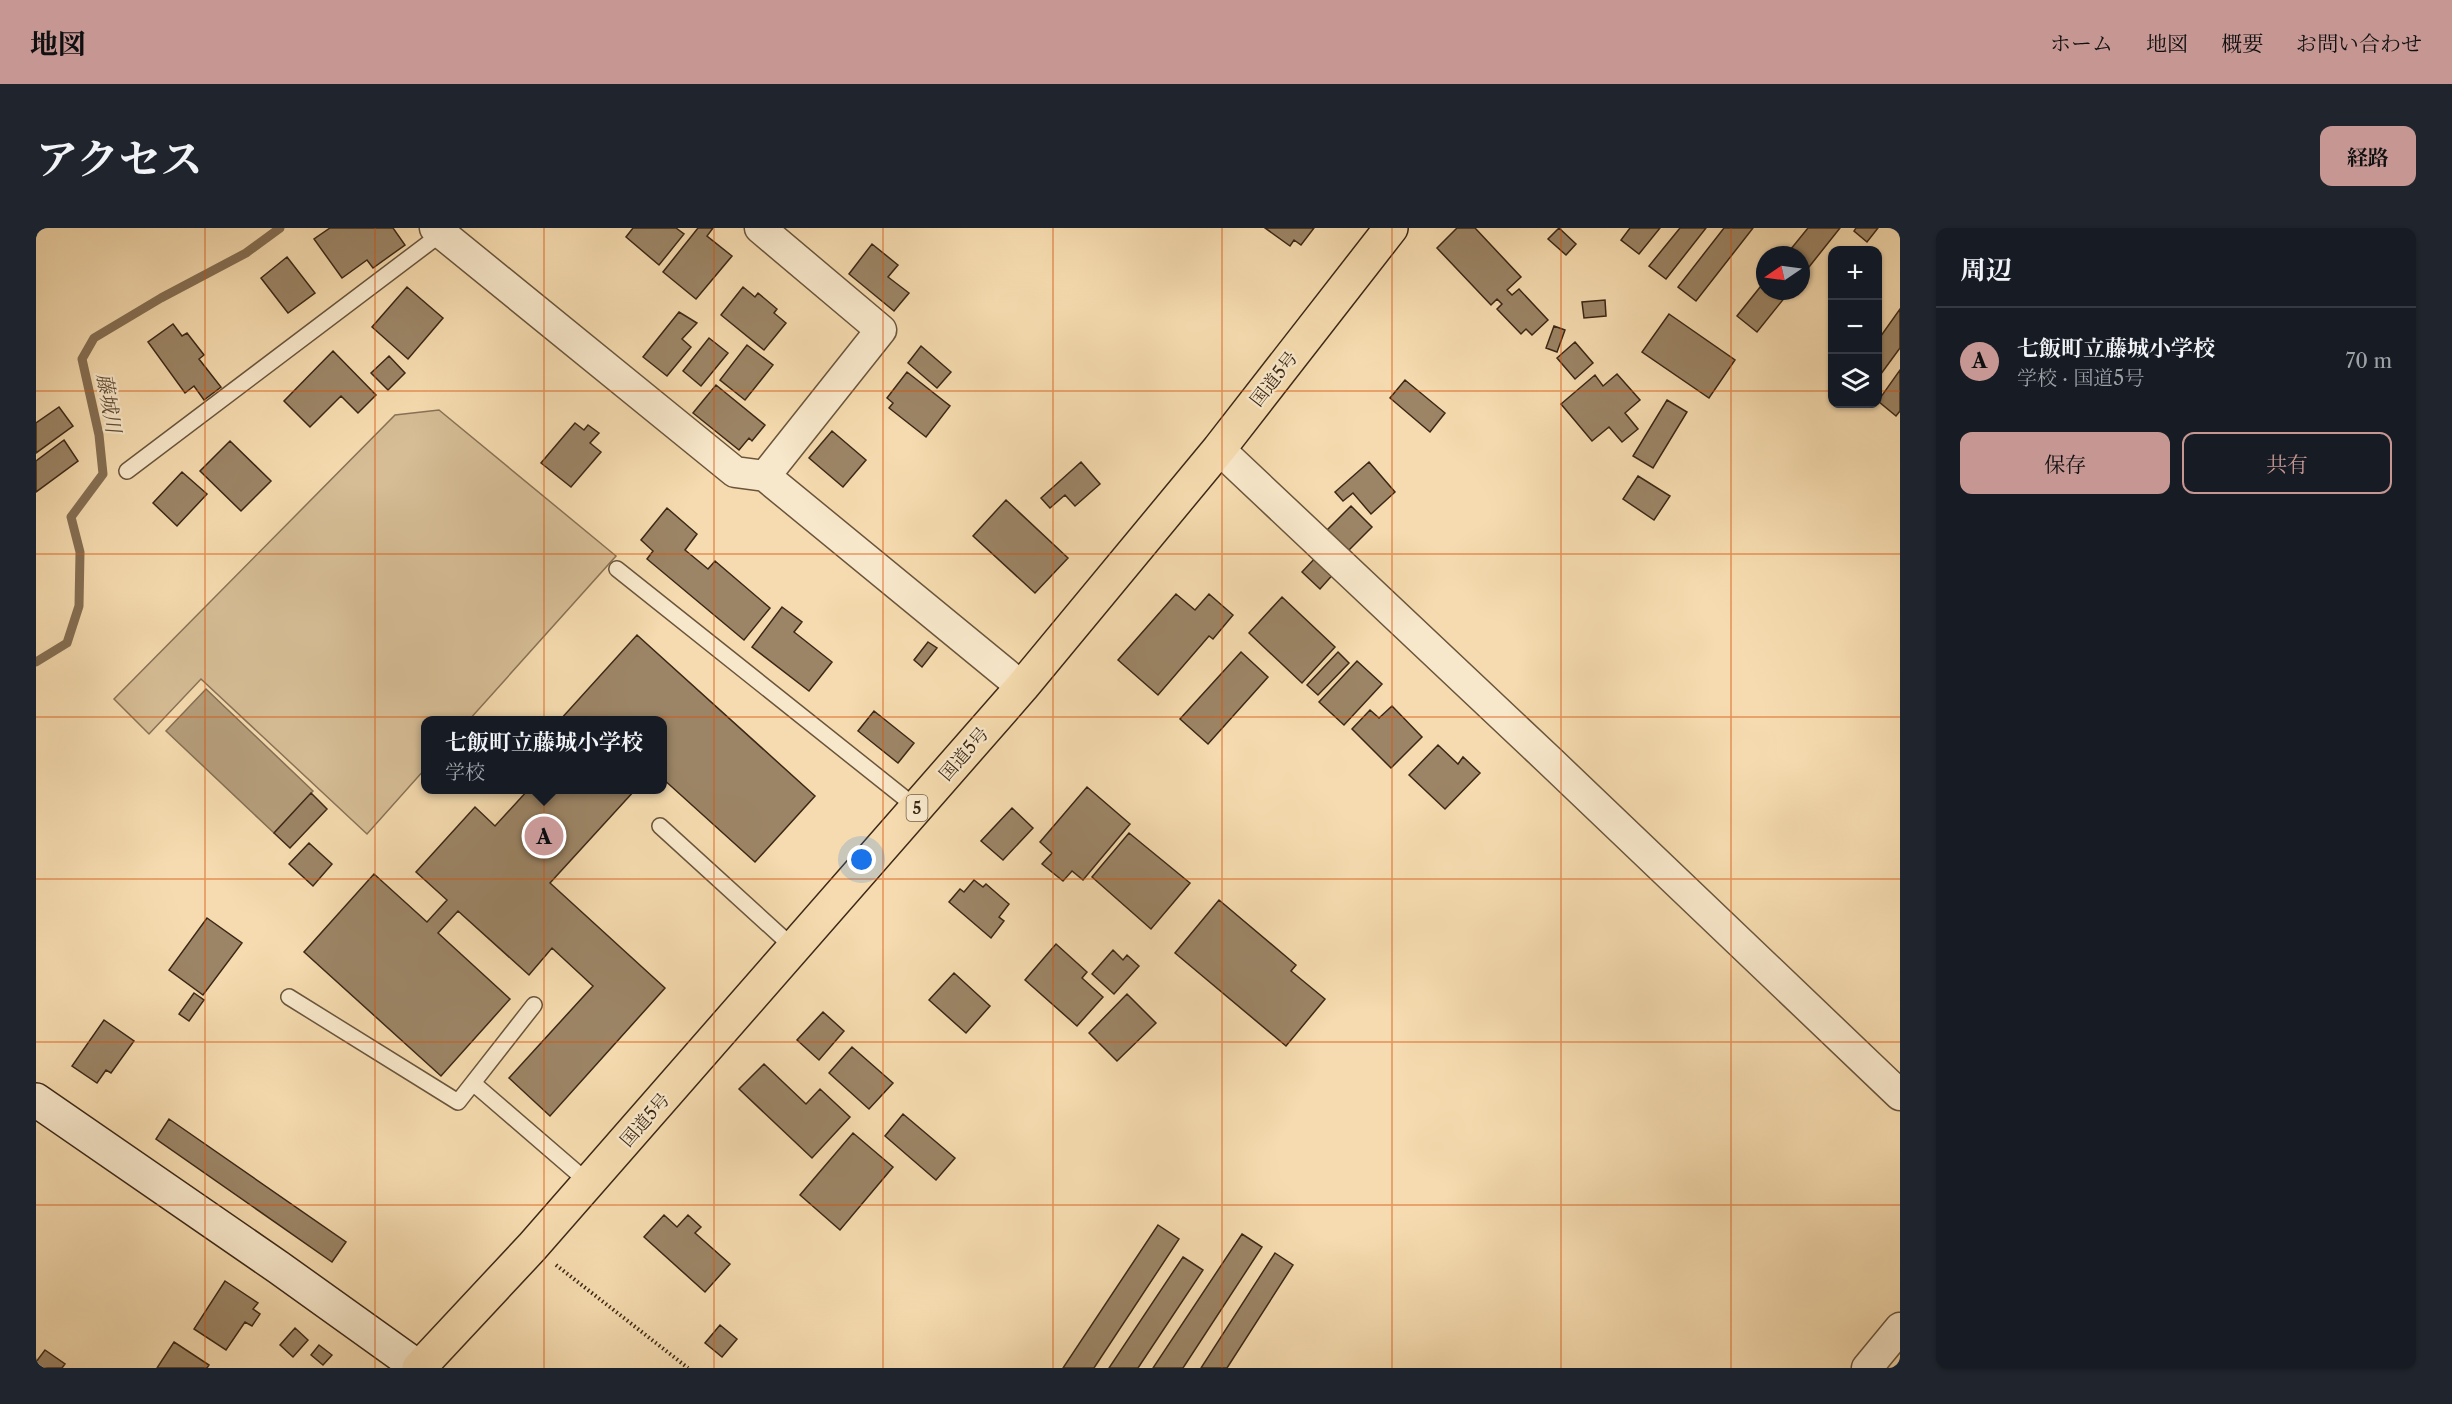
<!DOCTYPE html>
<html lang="ja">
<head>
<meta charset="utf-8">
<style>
	:root { --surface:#171b24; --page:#20242c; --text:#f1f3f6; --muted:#9ea1a6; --line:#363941; --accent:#c59692 }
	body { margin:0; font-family:"Libre Caslon Text","Noto Serif JP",serif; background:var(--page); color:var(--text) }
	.controls { position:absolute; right:18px; top:18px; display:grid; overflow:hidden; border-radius:12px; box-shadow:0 2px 4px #0004 }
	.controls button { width:54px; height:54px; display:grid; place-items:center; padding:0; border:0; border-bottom:2px solid var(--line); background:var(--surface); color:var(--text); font:30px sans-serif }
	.compass { position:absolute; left:1720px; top:18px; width:54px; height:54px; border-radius:50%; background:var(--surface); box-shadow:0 2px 4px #0004; rotate:257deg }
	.you { position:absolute; left:826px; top:632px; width:21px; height:21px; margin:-15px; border:4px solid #fff; border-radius:50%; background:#1a73e8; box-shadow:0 0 0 9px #1a73e833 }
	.badge { display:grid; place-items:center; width:39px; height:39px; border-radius:50%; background:var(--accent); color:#111; font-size:20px; font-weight:700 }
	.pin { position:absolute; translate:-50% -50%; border:3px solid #fff; box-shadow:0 2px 6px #0006 }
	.popup { position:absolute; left:385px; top:488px; width:246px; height:78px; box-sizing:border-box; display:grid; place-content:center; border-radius:12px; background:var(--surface); filter:drop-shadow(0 2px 4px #0005); font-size:20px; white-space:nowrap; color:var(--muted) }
	.popup b { font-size:22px; color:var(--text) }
	.popup::after { content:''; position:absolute; left:50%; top:100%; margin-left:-12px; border:12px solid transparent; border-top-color:var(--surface) }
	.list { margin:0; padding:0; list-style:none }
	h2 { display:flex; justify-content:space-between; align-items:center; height:78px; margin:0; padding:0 24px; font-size:26px }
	h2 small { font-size:20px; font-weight:400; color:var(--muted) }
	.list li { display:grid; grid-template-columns:39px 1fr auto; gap:18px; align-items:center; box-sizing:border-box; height:108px; padding:0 24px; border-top:2px solid var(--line) }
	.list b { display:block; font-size:22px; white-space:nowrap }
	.list p { margin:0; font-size:20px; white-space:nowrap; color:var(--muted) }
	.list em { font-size:20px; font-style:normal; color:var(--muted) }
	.actions { display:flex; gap:12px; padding:18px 24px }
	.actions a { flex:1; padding:14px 0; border:2px solid var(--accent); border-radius:12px; text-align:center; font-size:21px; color:var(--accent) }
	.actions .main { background:var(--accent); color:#111 }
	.icon { flex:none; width:33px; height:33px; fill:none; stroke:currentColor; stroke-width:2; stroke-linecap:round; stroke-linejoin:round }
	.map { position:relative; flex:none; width:1864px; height:1140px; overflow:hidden; border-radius:12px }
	header { display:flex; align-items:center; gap:36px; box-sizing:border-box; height:84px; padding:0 30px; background:var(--accent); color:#111 }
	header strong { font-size:28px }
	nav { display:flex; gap:33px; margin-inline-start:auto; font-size:21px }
	.intro { display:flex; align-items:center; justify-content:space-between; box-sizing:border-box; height:144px; padding:0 36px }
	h1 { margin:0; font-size:42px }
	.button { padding:15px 27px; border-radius:12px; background:var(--accent); color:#111; font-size:21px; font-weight:700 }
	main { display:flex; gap:36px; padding:0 36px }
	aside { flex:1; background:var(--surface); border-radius:12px; box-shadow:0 2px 4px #0004 }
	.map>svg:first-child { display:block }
	.green { fill:#d6bd95; stroke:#897256; stroke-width:1.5 }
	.water { fill:#b69e7b; stroke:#856f53; stroke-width:1.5 }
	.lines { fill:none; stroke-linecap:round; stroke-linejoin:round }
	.stream { stroke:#856f53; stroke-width:9 }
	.building { fill:#9c8566; stroke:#3c2816; stroke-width:1.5 }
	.lane-casing { stroke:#6a553c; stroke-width:18 }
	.street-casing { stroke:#6a553c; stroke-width:33 }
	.secondary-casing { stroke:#3c2816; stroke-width:36 }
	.highway-casing { stroke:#3c2816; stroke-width:36 }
	.path { stroke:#3c2816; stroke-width:4; stroke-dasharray:1.5 3; stroke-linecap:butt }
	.lane { stroke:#f8e8cb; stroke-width:15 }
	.street { stroke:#f8e8cb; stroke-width:30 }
	.secondary { stroke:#f8e8cb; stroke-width:33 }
	.highway { stroke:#f5dbaf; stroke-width:33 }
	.grid { fill:none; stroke:#d7540d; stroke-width:1.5; stroke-opacity:0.55 }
	.labels { text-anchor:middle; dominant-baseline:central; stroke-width:4.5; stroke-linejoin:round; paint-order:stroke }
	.shield { fill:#f8e8cb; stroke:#74624c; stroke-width:1.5 }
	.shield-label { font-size:16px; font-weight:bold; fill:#3c2816 }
	.street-label { font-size:18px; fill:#3c2816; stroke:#f8e8cb }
	.water-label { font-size:20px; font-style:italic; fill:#614b34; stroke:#f8e8cb }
</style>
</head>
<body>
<header>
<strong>地図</strong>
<nav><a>ホーム</a><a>地図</a><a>概要</a><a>お問い合わせ</a></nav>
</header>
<div class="intro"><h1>アクセス</h1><a class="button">経路</a></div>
<main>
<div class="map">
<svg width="1864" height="1140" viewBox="0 0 1864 1140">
	<rect width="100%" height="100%" fill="#f5dbaf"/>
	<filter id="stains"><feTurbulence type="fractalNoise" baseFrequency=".00333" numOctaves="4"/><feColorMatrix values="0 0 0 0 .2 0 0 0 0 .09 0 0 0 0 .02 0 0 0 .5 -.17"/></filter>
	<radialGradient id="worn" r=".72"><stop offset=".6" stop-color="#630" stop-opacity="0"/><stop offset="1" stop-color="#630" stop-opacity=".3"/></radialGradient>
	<path class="green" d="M403,182L580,328L433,492H390L389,541L331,606L165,451L113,506L78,471L359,187Z"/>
	<path class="water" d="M170,461L277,563L238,605L130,503Z"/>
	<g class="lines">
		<path class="stream" d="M0,434L31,415L43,378L44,324L35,289L67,246L63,207L46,131L58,110L125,70L210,25L244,0"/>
	</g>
	<path class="building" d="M294,0H357L369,17L337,40L331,32L306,50L278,11Z
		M597,0H640L648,6L623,37L590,9Z
		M662,0H677L671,8L696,28L660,71L627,44Z
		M1229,0H1278L1265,17L1258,12L1254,18Z
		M1421,0H1439L1485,49L1471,62L1476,67L1483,61L1512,92L1496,107L1490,101L1485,106L1461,81L1466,76L1461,71L1455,77L1401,20Z
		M1523,0L1540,16L1530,27L1512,11Z
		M1594,0H1624L1603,26L1585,12Z
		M1644,0H1670L1630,51L1613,38Z
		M1688,0H1717L1660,73L1642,59Z
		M1772,0H1804L1765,49V27H1750Z
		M1820,0H1842L1831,14L1818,3Z
		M836,16L862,37L852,49L873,65L858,83L813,46Z
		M251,29L279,65L252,85L225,50Z
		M1729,53V63H1754L1721,104L1701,88Z
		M371,59L407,90L372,131L336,99Z
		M707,59L719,69L722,65L741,81L738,85L750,95L728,122L685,87Z
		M1569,72L1570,88L1548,90L1546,74Z
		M1864,81V120L1842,150V112Z
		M643,84L661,95L646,111L655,119L631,148L607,129Z
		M1633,86L1699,132L1673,170L1606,124Z
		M137,96L146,108L151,105L168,127L163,131L185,159L168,172L158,158L149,165L112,114Z
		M1518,98L1529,102L1521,124L1510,120Z
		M673,110L692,125L665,158L647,143Z
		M1539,114L1557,135L1539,151L1521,130Z
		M711,117L737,137L709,172L684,152Z
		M885,118L915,144L901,160L872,135Z
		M297,123L340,167L322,185L305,168L274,199L248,173Z
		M353,128L369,145L352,162L335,145Z
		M1864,142V183L1860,188L1842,173Z
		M871,144L914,178L890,209L853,180L857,175L851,170Z
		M1581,146L1604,172L1589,185L1602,201L1586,214L1573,199L1556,213L1525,176L1559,147L1567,158Z
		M1369,152L1409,185L1394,204L1354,170Z
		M680,157L729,197L716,213L713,210L703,222L657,185Z
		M1631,172L1651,184L1617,240L1597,228Z
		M23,179L37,198L0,225V195Z
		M539,195L548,202L552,197L563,205L554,215L565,224L535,259L505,235Z
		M796,203L830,232L807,259L773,230Z
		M28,212L42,233L0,264V233Z
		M194,213L235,253L205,283L164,243Z
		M1045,234L1064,256L1039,278L1029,267L1014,280L1005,270Z
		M1333,234L1359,264L1335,286L1317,265L1307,273L1299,264Z
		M146,244L171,266L141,298L117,275Z
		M1602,248L1634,268L1618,292L1587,271Z
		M970,272L1032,330L999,365L937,308Z
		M1315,278L1336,299L1310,325L1289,304Z
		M631,280L661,306L649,322L672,341L679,333L734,380L708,412L611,331L617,323L605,312Z
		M1282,327L1300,343L1284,361L1266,344Z
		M1140,366L1159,382L1173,366L1197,387L1177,411L1173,408L1122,467L1082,432Z
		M1246,369L1299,419L1266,455L1213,405Z
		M746,379L766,394L758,404L796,434L773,463L716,419Z
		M601,407L779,568L719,634L626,550V492H524Z
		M892,414L901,420L886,439L878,432Z
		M1205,424L1232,449L1172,516L1144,491Z
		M1302,424L1313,435L1282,467L1271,457Z
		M1321,433L1346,456L1308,497L1283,474Z
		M1356,478L1386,509L1355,540L1316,501L1334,482L1343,490Z
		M838,483L878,515L862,535L822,503Z
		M1402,517L1422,536L1427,529L1444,545L1409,581L1373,547Z
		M1051,559L1094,596L1047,652L1036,643L1027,653L1006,636L1016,625L1004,614Z
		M492,562H599L514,655L629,760L514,888L473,850L557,758L516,720L493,747L422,683L402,705L474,771L405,848L268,724L338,646L391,694L411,672L380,644L439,579L459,598Z
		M275,565L291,581L254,620L238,605Z
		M976,580L997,600L967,632L945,613Z
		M1093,605L1154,655L1115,701L1056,649Z
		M273,615L296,636L277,658L253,636Z
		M938,652L947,659L950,656L973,676L963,689L968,693L955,710L913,674L924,661L928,664Z
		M1183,672L1260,737L1255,743L1289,771L1250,818L1139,725Z
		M171,690L206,715L167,767L133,742Z
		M1020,716L1051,744L1046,750L1067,769L1041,798L989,752Z
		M1077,722L1087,732L1091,727L1103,738L1078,766L1056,746Z
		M918,745L954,778L930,805L893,772Z
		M158,765L168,772L153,793L143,786Z
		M1091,766L1120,795L1081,833L1053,805Z
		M787,784L808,803L783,832L761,812Z
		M68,792L98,813L75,845L70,842L61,855L36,838Z
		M816,819L857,855L833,881L793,845Z
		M728,836L770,876L784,861L814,889L776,930L703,861Z
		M867,886L919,930L900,952L849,908Z
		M133,891L310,1014L296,1034L120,911Z
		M817,905L857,939L804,1002L764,967Z
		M628,987L641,999L652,987L665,999L659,1005L694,1036L669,1064L608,1009Z
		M1122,997L1143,1011L1058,1140H1027Z
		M1206,1006L1226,1019L1147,1140H1117Z
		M1239,1025L1257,1037L1191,1140H1165Z
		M1147,1029L1167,1042L1102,1140H1073Z
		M189,1053L222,1075L217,1081L224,1086L216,1098L209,1094L190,1122L158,1101Z
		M684,1097L701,1111L686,1129L669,1115Z
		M259,1100L272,1112L257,1129L244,1117Z
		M138,1114L173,1137L171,1140H121Z
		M283,1117L296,1127L287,1137L275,1127Z
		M9,1122L29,1136L26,1140H0V1134Z"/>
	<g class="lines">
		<g class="lane-casing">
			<path id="lane" d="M91,243L406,5
				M581,341L881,580
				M624,598L759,721
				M253,769L422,874L498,777
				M437,855L553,955"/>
		</g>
		<g class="street-casing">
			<path id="street" d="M399,0L699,244L729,248L986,459
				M724,0L845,102L729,248
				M1183,221L1514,533L1864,867
				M1831,1140L1864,1100"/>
		</g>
		<g class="secondary-casing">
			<path id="secondary" d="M0,872L242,1039L383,1140"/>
		</g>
		<g class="highway-casing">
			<path id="highway" d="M383,1140L496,1019L986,459L1183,221L1355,0"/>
		</g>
		<path class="path" d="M520,1037L652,1140"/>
		<use href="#lane" class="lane"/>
		<use href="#street" class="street"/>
		<use href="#secondary" class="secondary"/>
		<use href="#highway" class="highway"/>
	</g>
	<path class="grid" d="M169,0V1140M339,0V1140M508,0V1140M678,0V1140M847,0V1140M1017,0V1140M1186,0V1140M1356,0V1140M1525,0V1140M1695,0V1140M0,163H1796M1842,163H1864M0,326H1864M0,489H1864M0,651H1864M0,814H1864M0,977H1864"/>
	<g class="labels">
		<rect class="shield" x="870.5" y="567" width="21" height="26" rx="4.5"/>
		<g class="shield-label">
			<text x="881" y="580">5</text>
		</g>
		<g class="street-label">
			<text transform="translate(1238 151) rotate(-52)">国道5号</text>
			<text transform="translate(928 526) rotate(-49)">国道5号</text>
			<text transform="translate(609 892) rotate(-49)">国道5号</text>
		</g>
		<g class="water-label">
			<text transform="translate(73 175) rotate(80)">藤城川</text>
		</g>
	</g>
	<rect width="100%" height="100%" filter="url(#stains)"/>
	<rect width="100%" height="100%" fill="url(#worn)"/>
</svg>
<div class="controls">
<button>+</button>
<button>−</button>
<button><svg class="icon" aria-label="layers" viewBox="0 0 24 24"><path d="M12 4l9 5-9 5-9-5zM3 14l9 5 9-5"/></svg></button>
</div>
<svg class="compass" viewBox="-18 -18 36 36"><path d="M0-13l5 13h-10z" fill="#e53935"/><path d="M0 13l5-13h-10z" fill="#9ea1a6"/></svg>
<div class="you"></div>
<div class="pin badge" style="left:508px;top:608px">A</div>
<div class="popup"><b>七飯町立藤城小学校</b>学校</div>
</div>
<aside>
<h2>周辺<small></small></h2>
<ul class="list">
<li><span class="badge">A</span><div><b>七飯町立藤城小学校</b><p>学校 · 国道5号</p></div><em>70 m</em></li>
</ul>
<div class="actions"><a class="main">保存</a><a>共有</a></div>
</aside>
</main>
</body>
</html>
